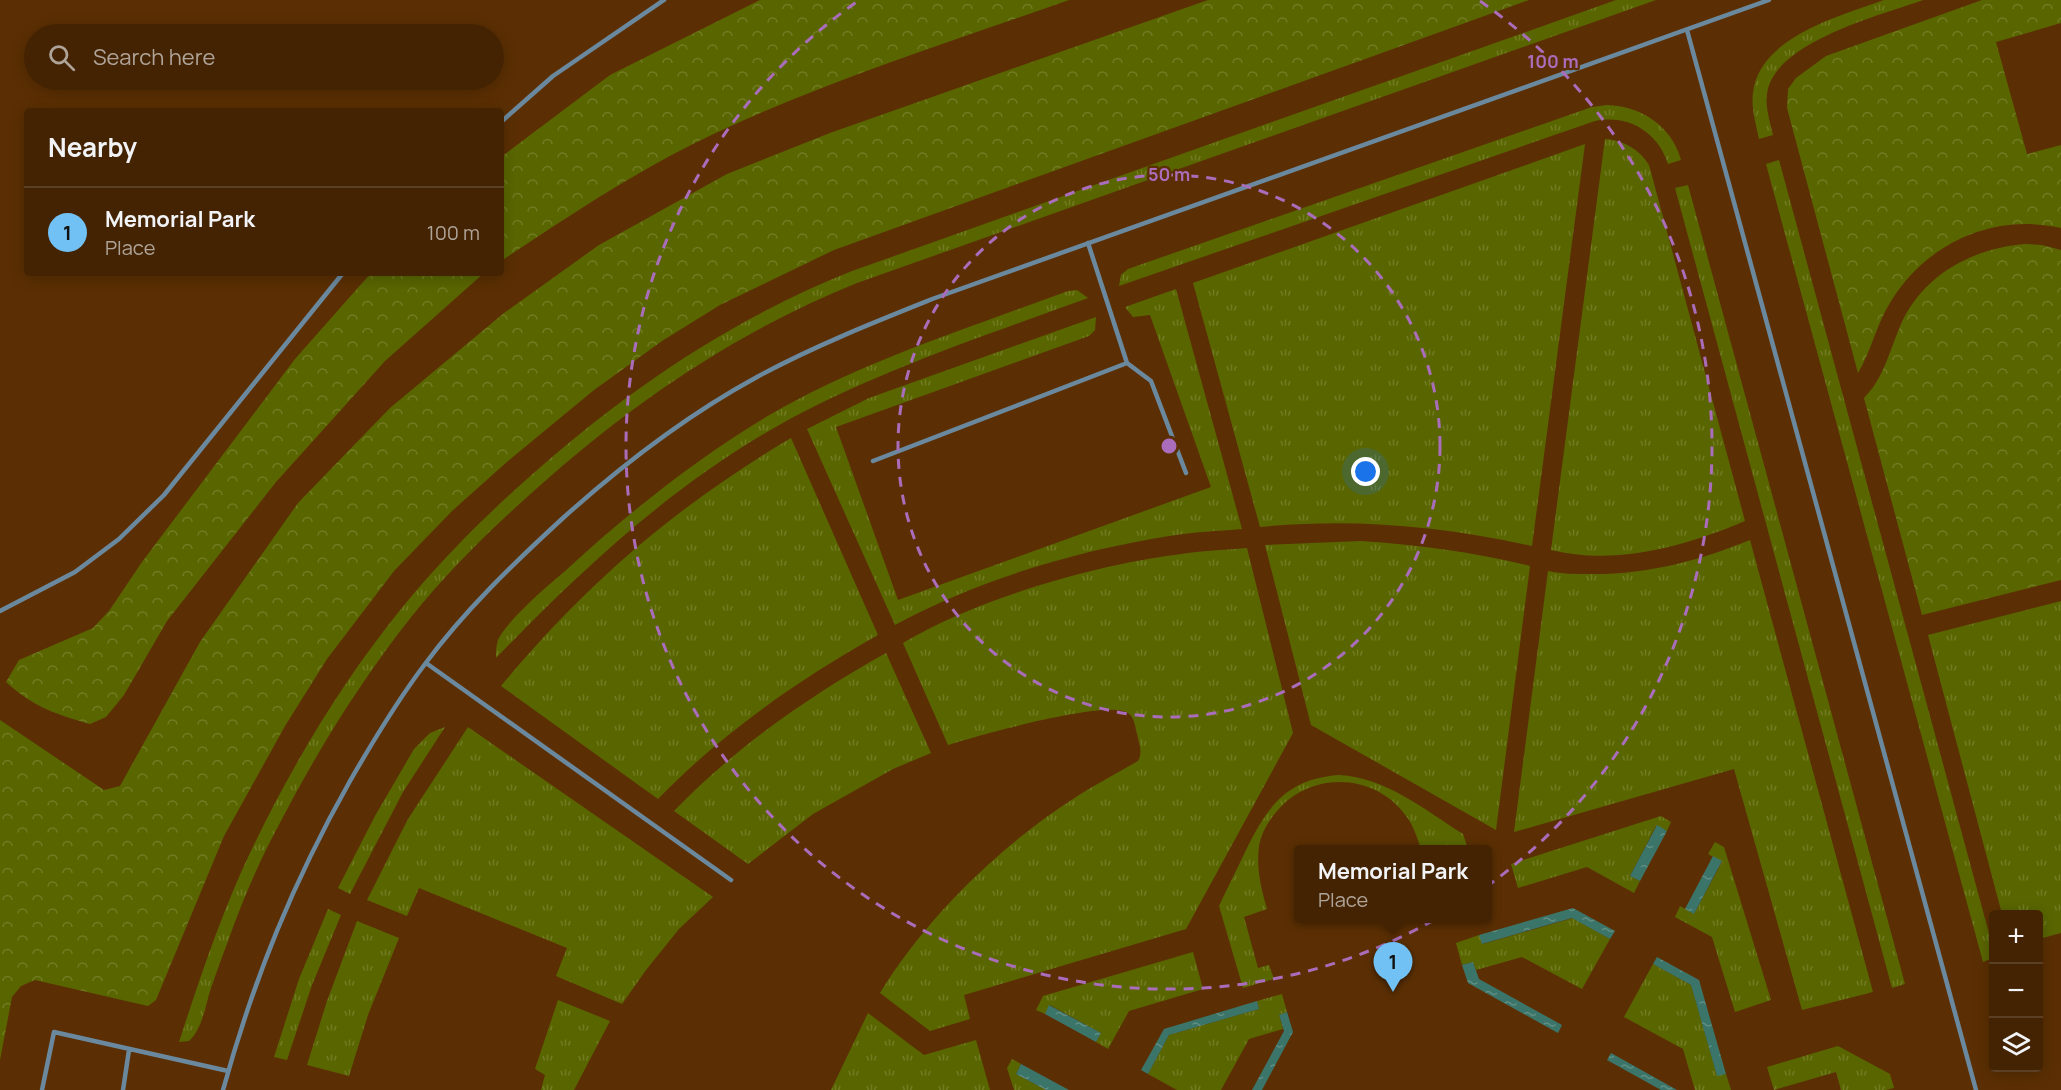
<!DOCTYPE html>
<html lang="en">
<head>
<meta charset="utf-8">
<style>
	:root { --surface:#442302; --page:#4e2f11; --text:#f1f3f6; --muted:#afa499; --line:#5c4024; --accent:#71c1f4 }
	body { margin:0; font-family:Manrope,sans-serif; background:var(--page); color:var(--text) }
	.controls { position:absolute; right:18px; bottom:18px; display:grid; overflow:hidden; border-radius:6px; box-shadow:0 3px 15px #0003 }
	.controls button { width:54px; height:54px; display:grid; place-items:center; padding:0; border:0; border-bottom:2px solid var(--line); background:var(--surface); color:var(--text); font:30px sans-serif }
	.you { position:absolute; left:1366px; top:472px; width:21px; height:21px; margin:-15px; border:4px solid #fff; border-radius:50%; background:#1a73e8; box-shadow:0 0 0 9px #1a73e833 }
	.badge { display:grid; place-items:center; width:39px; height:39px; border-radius:50%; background:var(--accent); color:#111; font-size:20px; font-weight:700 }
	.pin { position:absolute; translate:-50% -50px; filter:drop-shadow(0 2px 3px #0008) }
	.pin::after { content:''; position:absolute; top:32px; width:21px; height:18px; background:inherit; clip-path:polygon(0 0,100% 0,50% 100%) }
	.popup { position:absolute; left:1294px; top:845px; width:198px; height:78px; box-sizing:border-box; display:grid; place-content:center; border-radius:6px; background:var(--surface); filter:drop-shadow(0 2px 4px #0005); font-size:20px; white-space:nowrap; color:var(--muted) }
	.popup b { font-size:22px; color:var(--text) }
	.popup::after { content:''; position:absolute; left:50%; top:100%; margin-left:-12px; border:12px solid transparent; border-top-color:var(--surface) }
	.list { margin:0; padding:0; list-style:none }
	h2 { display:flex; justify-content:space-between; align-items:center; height:78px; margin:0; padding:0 24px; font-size:26px }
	h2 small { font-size:20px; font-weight:400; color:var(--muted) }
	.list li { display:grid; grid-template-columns:39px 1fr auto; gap:18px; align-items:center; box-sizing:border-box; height:90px; padding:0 24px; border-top:2px solid var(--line) }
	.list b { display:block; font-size:22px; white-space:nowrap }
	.list p { margin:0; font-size:20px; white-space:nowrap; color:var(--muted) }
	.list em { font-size:20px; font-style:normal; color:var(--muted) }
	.icon { flex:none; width:33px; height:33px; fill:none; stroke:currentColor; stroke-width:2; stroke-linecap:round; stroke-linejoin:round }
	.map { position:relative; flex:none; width:2061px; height:1090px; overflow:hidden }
	.search { position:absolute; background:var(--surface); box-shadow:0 3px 15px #0003; left:24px; top:24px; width:480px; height:66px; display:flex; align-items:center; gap:15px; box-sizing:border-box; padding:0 21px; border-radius:33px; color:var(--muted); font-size:22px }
	.panel { position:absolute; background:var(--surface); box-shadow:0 3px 15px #0003; left:24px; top:108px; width:480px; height:168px; border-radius:6px }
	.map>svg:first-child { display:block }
	.grass { fill:url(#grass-tufts) }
	.forest { fill:url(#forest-crowns) }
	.water { fill:url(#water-ripples) }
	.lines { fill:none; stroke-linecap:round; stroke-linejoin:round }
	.service { stroke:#6b899e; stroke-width:4.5 }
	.ring { fill:none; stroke:#aa6dbb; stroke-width:3; stroke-dasharray:10 8 }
	.centre { fill:#aa6dbb; stroke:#5b2f03; stroke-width:3 }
	.ring-label { font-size:18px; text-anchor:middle; font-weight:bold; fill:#aa6dbb; stroke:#5b2f03; stroke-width:4.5; stroke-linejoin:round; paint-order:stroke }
</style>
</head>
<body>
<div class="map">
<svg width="2061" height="1090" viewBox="0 0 2061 1090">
	<defs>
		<pattern id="grass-tufts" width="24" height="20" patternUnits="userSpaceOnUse" patternTransform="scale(1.5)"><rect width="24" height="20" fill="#596600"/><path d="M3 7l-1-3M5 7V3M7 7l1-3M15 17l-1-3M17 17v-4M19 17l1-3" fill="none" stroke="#717b23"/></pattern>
		<pattern id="forest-crowns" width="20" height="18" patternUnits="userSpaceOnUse" patternTransform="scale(1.5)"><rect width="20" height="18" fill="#596600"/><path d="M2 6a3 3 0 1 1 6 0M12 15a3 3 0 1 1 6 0" fill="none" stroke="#717b23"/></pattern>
		<pattern id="water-ripples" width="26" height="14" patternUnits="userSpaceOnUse" patternTransform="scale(1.5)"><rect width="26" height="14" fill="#3b7569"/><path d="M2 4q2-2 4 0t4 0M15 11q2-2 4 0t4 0" fill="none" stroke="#618e83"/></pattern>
	</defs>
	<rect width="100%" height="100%" fill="#5b2f03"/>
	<path class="grass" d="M1616,0H1656L857,283C737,331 632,403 536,489C492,528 449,570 412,616C362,679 319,748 282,819C260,859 242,901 227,944C221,959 216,974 211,988C205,1006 203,1028 189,1041L179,1042C200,978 221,914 250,853C291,767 341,683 401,609C439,562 482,519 527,479C624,392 731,319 852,271Z
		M1884,0H1923C1882,15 1773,42 1767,94C1765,107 1770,122 1773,135L1759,139C1756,124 1751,108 1753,93C1759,37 1840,16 1884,0Z
		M1607,105C1641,106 1672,126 1681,160L1668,164C1658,132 1628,114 1595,121L1119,286L1121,275L1128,269L1592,107Z
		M1605,139C1623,140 1639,149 1649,165L1745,521C1686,546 1615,566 1551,550Z
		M1585,144L1532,546C1439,526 1355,518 1260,527L1193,283Z
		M1779,160L1993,948V958L1983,962L1766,164Z
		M1688,185L1905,984L1892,988L1675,188Z
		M1176,289L1242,529C1217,531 1193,532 1169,536C1075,551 978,580 895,625L807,429L869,398L1096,317L1095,330L1089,336L836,427L898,600L1211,487L1150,315L1133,317L1125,307Z
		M1077,290L1088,298C982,337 873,372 774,428C669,488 579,572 496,658C496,652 496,646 498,640C505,623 548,585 564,572C627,514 693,461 766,417C860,362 966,329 1068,291Z
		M791,438L878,635C798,680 722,733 658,799L501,686C586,584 676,506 791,438Z
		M1750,540L1873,992L1802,1010L1734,769L1514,832L1548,571C1562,574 1575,574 1589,574C1646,575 1698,561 1750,540Z
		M1361,541C1418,545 1474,552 1530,566L1496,830L1311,725L1265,545Z
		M1247,548L1293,733L1186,929L964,995L970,1019L930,1031L880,993C927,916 1003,843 1079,795C1098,783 1119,772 1138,761C1143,752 1139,743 1137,734C1135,727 1135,718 1128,713C1108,699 975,736 948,745L903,643C975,600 1090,566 1174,555C1198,551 1223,550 1247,548Z
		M2061,601V933L2039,939L2038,914H2002L1928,635Z
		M886,653L931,753L893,769L813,814L748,864L674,811C736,747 809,696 886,653Z
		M445,727L403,792L350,894L338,888L375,816L414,749L430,733Z
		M468,727L713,897L679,929L646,970L622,1004L556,976L567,948L419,888L407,916L367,900L408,819Z
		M1339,775C1385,777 1425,810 1463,834L1468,849H1421C1418,840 1414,828 1409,820C1382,778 1326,770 1288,800C1275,811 1262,828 1259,846C1256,868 1261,888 1267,909L1244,917L1258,968L1269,965L1274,979L1243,988L1219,906C1228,887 1238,867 1247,848C1269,804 1288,779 1339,775Z
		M1661,816L1671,822L1667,831L1656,826L1630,876L1640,881L1634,893L1587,867L1518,888L1511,864Z
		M1715,842L1724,847L1771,1000L1735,1012L1712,937L1675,917L1680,906L1694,914L1722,862L1708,854Z
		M328,909L341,915L312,985L287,1060L274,1057L299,979Z
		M1573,918L1610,939L1582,989L1522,957L1476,970L1473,962L1462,965L1456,943L1479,935L1483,944Z
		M357,921L399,938L368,1015L349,1076L307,1065L327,1001Z
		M1193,952L1203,989L1129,1011L1108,1049L1096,1042L1101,1033L1050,1005L1045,1014L1036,1010L1043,996Z
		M1653,964L1691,985L1717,1075L1726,1074L1731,1090H1695L1683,1049L1624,1017Z
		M1282,994L1287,1012L1279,1015L1283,1029L1249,1039L1221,1090H1177L1148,1074L1169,1035L1259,1009L1257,1001Z
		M558,1000L610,1021L574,1090H541L545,1075L535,1069Z
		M868,1013L924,1055L976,1040L990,1090H831Z
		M1838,1046L1890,1074L1894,1088L1886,1090H1841L1836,1072L1774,1090L1767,1067Z
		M1012,1059L1021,1064L1016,1074L1046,1090H1014L1007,1068Z"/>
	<path class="forest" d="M760,0H1069C945,44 813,85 695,143C627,177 564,219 501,261V157L610,75Z
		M1208,0H1529L834,250L720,305L662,341L594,390L508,461L452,511L394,571L327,659L285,726L224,836L156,1000L148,1006L35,980L21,986L12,997L0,1060V720L104,790L120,786L200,642L298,503L390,408L504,313L599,245L727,174L830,133Z
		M1982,0H2061V23L1996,42L2027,154L2061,145V228C1995,213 1929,242 1893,298C1877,321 1872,350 1858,373L1787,108L1788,89L1796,78L1826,56Z
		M2026,244L2042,245L2061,250V580L1922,615L1864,398C1883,379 1889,353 1899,329C1920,276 1972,248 2026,244Z
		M371,273H484L385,361L276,482L167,621L124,695L106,717L90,724C57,715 32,706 6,682L19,660L93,628L109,611L142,562L295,359Z"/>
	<path class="water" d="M1657,825L1667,831L1640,881L1630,876Z
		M1713,856L1722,861L1694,914L1685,909Z
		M1573,908L1615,931L1610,939L1572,918L1482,944L1479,935Z
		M1657,957L1699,980L1726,1074L1717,1076L1691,985L1653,964Z
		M1473,962L1479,979L1562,1025L1558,1033L1468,983L1462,965Z
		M1257,1001L1259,1009L1169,1035L1148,1074L1141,1070L1164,1029Z
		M1049,1005L1101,1033L1096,1042L1045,1014Z
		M1287,1012L1293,1032L1262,1090H1252L1284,1031L1279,1015Z
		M1611,1053L1677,1090H1661L1607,1060Z
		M1021,1064L1069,1090H1046L1016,1074Z"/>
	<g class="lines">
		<path class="service" d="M1687,30L1976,1090
			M501,122L553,76L664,0
			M1088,243L1127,363
			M873,461L1127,363L1151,381L1186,473
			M0,611L75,572L119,539L164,495L343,273
			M426,663L731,880
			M42,1090L54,1032L228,1071
			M123,1090L129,1050
			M223,1090C254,978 293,882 350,781C373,741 397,701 425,664C465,610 514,563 563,518C622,465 687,415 757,377C814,346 875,322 935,298L1769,0"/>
	</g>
	<g class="ring">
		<circle cx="1169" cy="446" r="271"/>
		<path d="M1480 1A543 543 0 1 1 858 1"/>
	</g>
	<circle cx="1169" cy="446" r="9" class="centre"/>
	<g class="ring-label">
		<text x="1553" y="68">100 m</text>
		<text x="1169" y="181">50 m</text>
	</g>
</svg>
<div class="controls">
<button>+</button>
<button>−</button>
<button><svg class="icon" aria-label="layers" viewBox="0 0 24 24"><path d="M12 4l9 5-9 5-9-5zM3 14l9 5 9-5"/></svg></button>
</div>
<div class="you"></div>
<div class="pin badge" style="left:1393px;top:992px">1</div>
<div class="popup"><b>Memorial Park</b>Place</div>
<div class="search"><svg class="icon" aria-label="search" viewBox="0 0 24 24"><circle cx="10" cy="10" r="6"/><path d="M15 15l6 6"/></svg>Search here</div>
<section class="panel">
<h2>Nearby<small></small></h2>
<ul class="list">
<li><span class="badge">1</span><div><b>Memorial Park</b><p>Place</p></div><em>100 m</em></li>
</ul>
</section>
</div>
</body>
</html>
